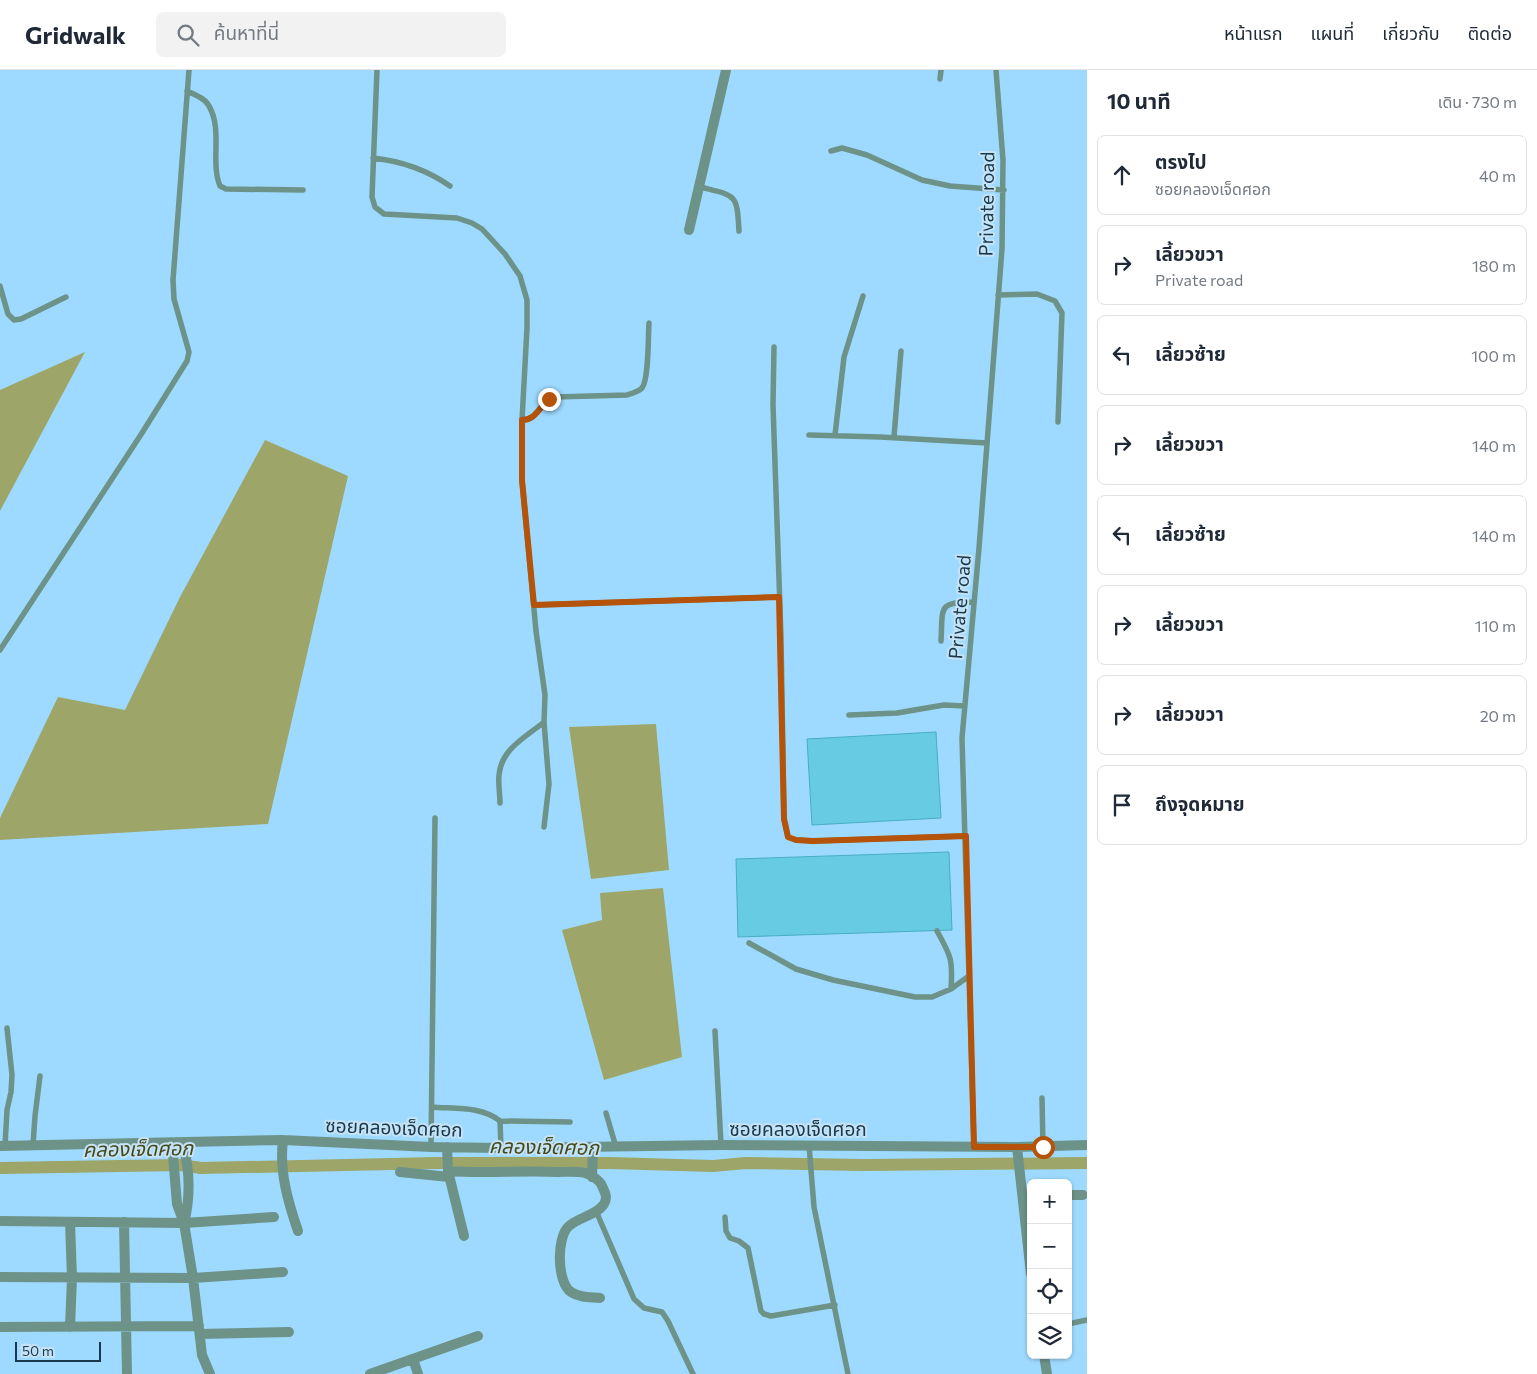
<!DOCTYPE html>
<html lang="th">
<head>
<meta charset="utf-8">
<style>
	:root { --surface:#fff; --page:#f2f2f3; --text:#1f2937; --muted:#747a83; --line:#e0e1e3 }
	body { margin:0; font-family:Commissioner,"Noto Sans Thai",sans-serif; background:var(--page); color:var(--text) }
	.controls { position:absolute; right:15px; bottom:15px; display:grid; overflow:hidden; border-radius:8px; box-shadow:0 1px 4px #0004 }
	.controls button { width:45px; height:45px; display:grid; place-items:center; padding:0; border:0; border-bottom:1px solid var(--line); background:var(--surface); color:var(--text); font:25px sans-serif }
	.scale { position:absolute; left:15px; bottom:12px; width:86px; box-sizing:border-box; padding-left:5px; border:2px solid #19394b; border-top:0; font-size:14px; line-height:18px; white-space:nowrap; color:#19394b; -webkit-text-stroke:4px #c6e3f6; paint-order:stroke }
	.stop { position:absolute; width:15px; height:15px; margin:-11px; border:4px solid #b45309; border-radius:50%; background:#fff }
	.stop.end { background:#b45309; border-color:#fff; box-shadow:0 1px 5px #0008 }
	.list { margin:0; padding:0; list-style:none }
	h2 { display:flex; justify-content:space-between; align-items:center; height:65px; margin:0; padding:0 20px; font-size:21px }
	h2 small { font-size:16px; font-weight:400; color:var(--muted) }
	.list li { display:grid; grid-template-columns:32px 1fr auto; gap:15px; align-items:center; box-sizing:border-box; height:80px; margin:0 10px 10px; padding:0 10px; border:1px solid var(--line); border-radius:8px }
	.list b { display:block; font-size:19px; white-space:nowrap }
	.list p { margin:0; font-size:16px; white-space:nowrap; color:var(--muted) }
	.list em { font-size:16px; font-style:normal; color:var(--muted) }
	.icon { flex:none; width:28px; height:28px; fill:none; stroke:currentColor; stroke-width:2; stroke-linecap:round; stroke-linejoin:round }
	.map { position:relative; flex:none; width:1087px; height:1304px; overflow:hidden }
	header { display:flex; align-items:center; gap:30px; box-sizing:border-box; height:70px; padding:0 25px; background:var(--surface); border-bottom:1px solid var(--line) }
	header strong { font-size:24px }
	nav { display:flex; gap:28px; margin-inline-start:auto; font-size:18px }
	.search { width:350px; height:45px; background:var(--page); display:flex; align-items:center; gap:12px; box-sizing:border-box; padding:0 18px; border-radius:8px; color:var(--muted); font-size:19px }
	main { display:flex }
	aside { flex:1; background:var(--surface) }
	.map>svg:first-child { display:block }
	.water { fill:#9da668 }
	.lines { fill:none; stroke-linecap:round; stroke-linejoin:round }
	.canal { stroke:#9da668; stroke-width:12 }
	.building { fill:#67cbe3; stroke:#46adc5 }
	.service { stroke:#6d9288; stroke-width:5.5 }
	.minor { stroke:#6d9288; stroke-width:10 }
	.route { stroke:#b45309; stroke-width:6 }
	.labels { text-anchor:middle; dominant-baseline:central; stroke-width:4; stroke-linejoin:round; paint-order:stroke }
	.street-label { font-size:19px; fill:#19394b; stroke:#c6e3f6 }
	.water-label { font-size:20px; font-style:italic; fill:#44491a; stroke:#c6e3f6 }
</style>
</head>
<body>
<header>
<strong>Gridwalk</strong>
<div class="search"><svg class="icon" aria-label="search" viewBox="0 0 24 24"><circle cx="10" cy="10" r="6"/><path d="M15 15l6 6"/></svg>ค้นหาที่นี่</div>
<nav><a>หน้าแรก</a><a>แผนที่</a><a>เกี่ยวกับ</a><a>ติดต่อ</a></nav>
</header>
<main>
<div class="map">
<svg width="1087" height="1304" viewBox="0 0 1087 1304">
	<rect width="100%" height="100%" fill="#9edaff"/>
	<path class="water" d="M85,282L0,441V320Z
		M265,370L348,406L268,754L0,770V748L58,627L125,640L180,527Z
		M656,654L669,800L591,809L569,657Z
		M663,818L682,987L604,1010L562,860L602,850L600,823Z"/>
	<g class="lines">
		<path class="canal" d="M0,1098L181,1095L201,1098L437,1093H610L713,1096L746,1093L864,1095L1087,1093"/>
	</g>
	<path class="building" d="M936,662L941,748L812,755L807,669Z
		M949,782L952,860L738,867L736,789Z"/>
	<g class="lines">
		<path class="service" d="M377,0L372,127L375,137L384,144L457,148L472,153L482,159L505,184L520,206L527,230V258L522,350V410L536,561L545,625L544,652L549,714L544,757
			M940,9L941,0
			M187,21C195,25 205,28 209,36C223,60 210,92 220,116L226,119L303,120
			M831,81L842,78L867,85L922,110L950,116L1004,120
			M373,88C401,91 427,100 450,116
			M700,117C736,126 737,123 739,161
			M0,216L8,244L14,250L21,249L66,227
			M998,225L1037,224L1055,231L1062,243L1058,352
			M774,277L773,335L781,567L784,749L788,767L796,770L813,771L966,766
			M522,350C540,350 538,332 555,327L627,325C632,323 638,322 642,318C649,309 648,267 649,253
			M809,365L880,367L987,373
			M835,365L844,287L863,226
			M894,367L901,281
			M534,535L779,527
			M941,571C943,537 937,532 974,532
			M0,580L142,363L187,291L189,282L174,229L173,210L189,0
			M849,645L897,643L944,635L965,636
			M500,733C500,724 498,714 499,705C501,679 526,667 544,652
			M937,861C951,886 953,890 951,919
			M749,873L796,899L833,910L915,927H932L951,919L969,906
			M715,961L721,1075
			M1042,1028L1043,1077
			M432,1037C455,1039 481,1036 500,1051
			M606,1043L616,1077
			M33,1075L35,1046L40,1006
			M809,1075L814,1137L848,1304
			M5,1076L7,1040L11,1022L12,1005L7,958
			M431,1077L435,748
			M974,1077L962,668L979,478L1002,179L1003,90L996,0
			M501,1078L500,1051L570,1052
			M596,1141L634,1229L644,1238L662,1242L668,1251L693,1304
			M725,1147L726,1161L730,1168L739,1171L748,1178L761,1241L764,1244L771,1246L835,1235
			M1068,1254L1087,1250"/>
		<path class="minor" d="M689,160L726,0
			M283,1070C279,1101 288,1132 298,1161
			M172,1073L177,1134L184,1153L193,1208L202,1285L210,1304
			M183,1073C190,1101 191,1126 184,1153
			M0,1076L283,1070L431,1077L501,1078L721,1075L1017,1077L1087,1075
			M447,1077L448,1101C485,1104 522,1100 558,1102C567,1102 577,1101 585,1103C591,1105 600,1110 602,1116C605,1122 608,1128 604,1134C597,1145 579,1147 569,1156C556,1167 557,1213 571,1222C580,1228 590,1227 600,1228
			M1017,1077L1031,1204
			M448,1101L464,1166
			M400,1102L449,1107
			M592,1107L593,1077
			M1068,1125H1083
			M0,1151L184,1153L274,1147
			M70,1152L72,1208L70,1257
			M124,1152L127,1304
			M0,1207L193,1208L283,1202
			M0,1257L199,1256
			M200,1264L289,1262
			M1044,1285L1047,1304
			M413,1289L418,1304
			M370,1304L478,1266"/>
	</g>
	<g class="lines">
		<path class="route" d="M549,329C539,337 536,350 522,350V410L534,535L779,527L784,749L788,767L796,770L813,771L966,766L974,1077H1043"/>
	</g>
	<g class="labels">
		<g class="street-label">
			<text transform="translate(986 134) rotate(-89)">Private road</text>
			<text transform="translate(959 537) rotate(-85)">Private road</text>
			<text transform="translate(394 1057) rotate(2)">ซอยคลองเจ็ดศอก</text>
			<text x="798" y="1058">ซอยคลองเจ็ดศอก</text>
		</g>
		<g class="water-label">
			<text transform="translate(544 1076) rotate(1)">คลองเจ็ดศอก</text>
			<text transform="translate(138 1078) rotate(-1)">คลองเจ็ดศอก</text>
		</g>
	</g>
</svg>
<div class="controls">
<button>+</button>
<button>−</button>
<button><svg class="icon" aria-label="locate" viewBox="0 0 24 24"><circle cx="12" cy="12" r="6"/><path d="M12 2v4M12 18v4M2 12h4M18 12h4"/></svg></button>
<button><svg class="icon" aria-label="layers" viewBox="0 0 24 24"><path d="M12 4l9 5-9 5-9-5zM3 14l9 5 9-5"/></svg></button>
</div>
<div class="scale">50 m</div>
<div class="stop" style="left:1043px;top:1077px"></div>
<div class="stop end" style="left:549px;top:329px"></div>
</div>
<aside>
<h2>10 นาที<small>เดิน · 730 m</small></h2>
<ul class="list">
<li><svg class="icon" aria-label="ahead" viewBox="0 0 24 24"><path d="M12 20V5M6 11l6-6 6 6"/></svg><div><b>ตรงไป</b><p>ซอยคลองเจ็ดศอก</p></div><em>40 m</em></li>
<li><svg class="icon" aria-label="right" viewBox="0 0 24 24"><path d="M7 20v-9h11M14 6l5 5-5 5"/></svg><div><b>เลี้ยวขวา</b><p>Private road</p></div><em>180 m</em></li>
<li><svg class="icon" aria-label="left" viewBox="0 0 24 24"><path d="M17 20v-9H6M10 6l-5 5 5 5"/></svg><div><b>เลี้ยวซ้าย</b></div><em>100 m</em></li>
<li><svg class="icon" aria-label="right" viewBox="0 0 24 24"><path d="M7 20v-9h11M14 6l5 5-5 5"/></svg><div><b>เลี้ยวขวา</b></div><em>140 m</em></li>
<li><svg class="icon" aria-label="left" viewBox="0 0 24 24"><path d="M17 20v-9H6M10 6l-5 5 5 5"/></svg><div><b>เลี้ยวซ้าย</b></div><em>140 m</em></li>
<li><svg class="icon" aria-label="right" viewBox="0 0 24 24"><path d="M7 20v-9h11M14 6l5 5-5 5"/></svg><div><b>เลี้ยวขวา</b></div><em>110 m</em></li>
<li><svg class="icon" aria-label="right" viewBox="0 0 24 24"><path d="M7 20v-9h11M14 6l5 5-5 5"/></svg><div><b>เลี้ยวขวา</b></div><em>20 m</em></li>
<li><svg class="icon" aria-label="arrive" viewBox="0 0 24 24"><path d="M6 21V4h12l-3 4 3 4H6"/></svg><div><b>ถึงจุดหมาย</b></div></li>
</ul>
</aside>
</main>
</body>
</html>
